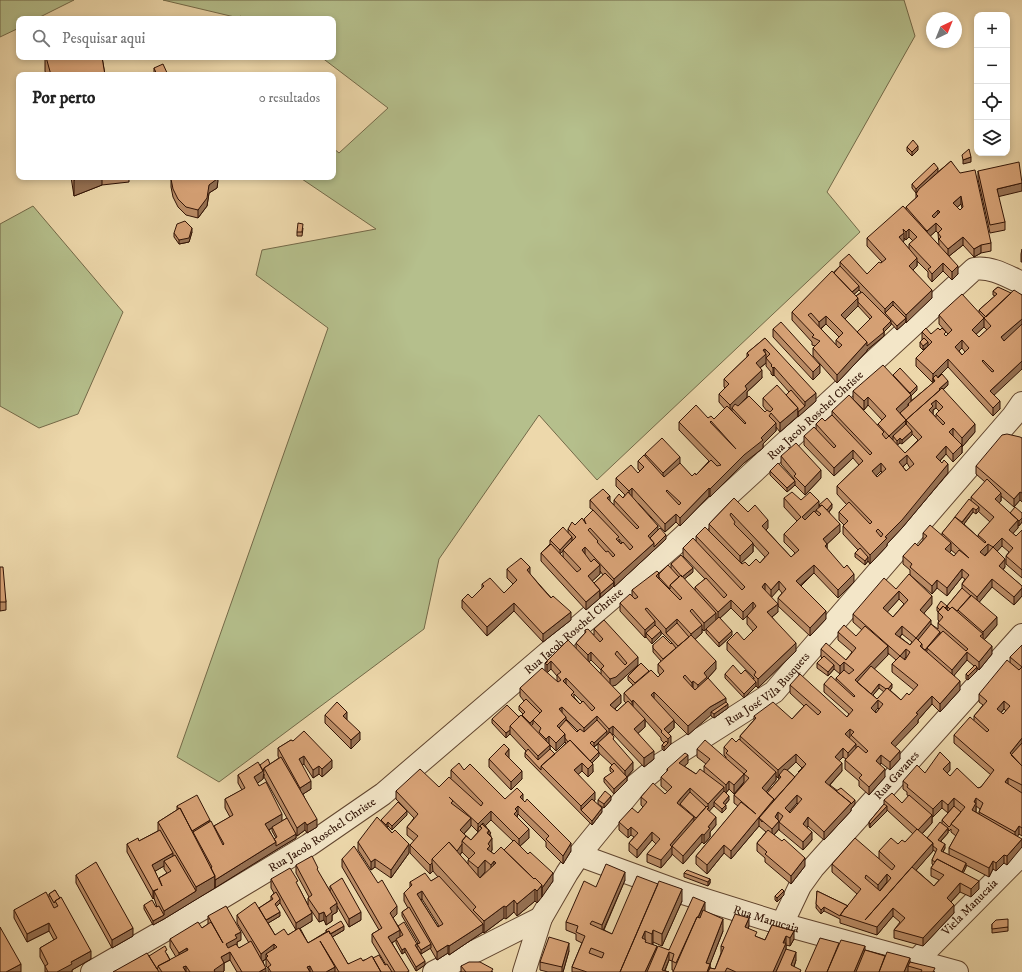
<!DOCTYPE html>
<html lang="pt">
<head>
<meta charset="utf-8">
<style>
	:root { --surface:#fff; --page:#f2f2f2; --text:#222; --muted:#767676; --line:#e0e0e0 }
	body { margin:0; font-family:"IM FELL DW Pica",serif; background:var(--page); color:var(--text) }
	.controls { position:absolute; right:12px; top:12px; display:grid; overflow:hidden; border-radius:8px; box-shadow:0 2px 6px #0003 }
	.controls button { width:36px; height:36px; display:grid; place-items:center; padding:0; border:0; border-bottom:1px solid var(--line); background:var(--surface); color:var(--text); font:20px sans-serif }
	.compass { position:absolute; left:926px; top:12px; width:36px; height:36px; border-radius:50%; background:var(--surface); box-shadow:0 2px 6px #0003; rotate:43deg }
	.list { margin:0; padding:0; list-style:none }
	h2 { display:flex; justify-content:space-between; align-items:center; height:52px; margin:0; padding:0 16px; font-size:17px }
	h2 small { font-size:13px; font-weight:400; color:var(--muted) }
	.icon { flex:none; width:22px; height:22px; fill:none; stroke:currentColor; stroke-width:2; stroke-linecap:round; stroke-linejoin:round }
	.map { position:relative; flex:none; width:1022px; height:972px; overflow:hidden }
	.search { position:absolute; background:var(--surface); box-shadow:0 2px 6px #0003; left:16px; top:16px; width:320px; height:44px; display:flex; align-items:center; gap:10px; box-sizing:border-box; padding:0 14px; border-radius:8px; color:var(--muted); font-size:15px }
	.panel { position:absolute; background:var(--surface); box-shadow:0 2px 6px #0003; left:16px; top:72px; width:320px; height:108px; border-radius:8px }
	.map>svg:first-child { display:block }
	.green { fill:#b5bf8c; stroke:#736948 }
	.lines { fill:none; stroke-linecap:round; stroke-linejoin:round }
	.street-casing { stroke:#60442e; stroke-width:24 }
	.street { stroke:#f3e6c8; stroke-width:22 }
	.wall { fill:#b98b65; stroke:#311305; fill-rule:evenodd }
	.shaded-wall { fill:#967153; stroke:#311305 }
	.building { fill:#d7a276; stroke:#311305; fill-rule:evenodd }
	.labels { text-anchor:middle; dominant-baseline:central; stroke-width:3; stroke-linejoin:round; paint-order:stroke }
	.street-label { font-size:12px; fill:#311305; stroke:#f3e6c8 }
</style>
</head>
<body>
<div class="map">
<svg width="1022" height="972" viewBox="0 0 1022 972">
	<rect width="100%" height="100%" fill="#edd8ab"/>
	<filter id="stains"><feTurbulence type="fractalNoise" baseFrequency=".005" numOctaves="4"/><feColorMatrix values="0 0 0 0 .2 0 0 0 0 .09 0 0 0 0 .02 0 0 0 .5 -.17"/></filter>
	<radialGradient id="worn" r=".72"><stop offset=".6" stop-color="#630" stop-opacity="0"/><stop offset="1" stop-color="#630" stop-opacity=".3"/></radialGradient>
	<path class="green" d="M0,0H74L36,19H19V28L0,37Z
		M163,0H904L915,36L827,192L860,232L597,480L539,415L439,559L424,629L219,782L177,757L328,328L256,275L262,250L376,229L299,177H333V148L339,153L388,108L321,57H333V19H243Z
		M33,206L123,312L78,414L39,428L0,406V224Z"/>
	<g class="lines">
		<g class="street-casing">
			<g id="street">
				<path id="s1" d="M579,855L683,893L782,924L957,972"/>
				<path id="s2" d="M782,924L800,886L813,868L1022,635"/>
				<path id="s3" d="M916,961L1022,854"/>
				<path id="s4" d="M92,972L221,898L309,845L383,794L674,545L974,269C990,266 1007,276 1022,283"/>
				<path d="M434,972L541,918"/>
				<path id="s5" d="M524,972L541,918L567,873L579,855L636,785L661,764L774,692L1013,416L1022,403"/>
			</g>
		</g>
		<use href="#street" class="street"/>
	</g>
	<path class="wall" d="M45,57H102L105,75H46L45,71Z
		M154,68L168,75H156L154,72Z
		M907,147L918,150L912,156L907,151Z
		M951,161L991,243V251L981,253L974,257L963,245L949,256L958,274L952,280L943,271L932,282L928,277V272L917,261V266L913,270L932,298L897,330L891,323V325L884,332V336L867,350V351L837,383L813,356V348L815,346L812,345V342L792,320V312L840,266V262L867,274L882,262L867,246V238L906,210V207L916,198V193L912,188V184L938,172ZM961,204L962,208L960,210L957,207ZM936,231L938,233L939,245L930,236ZM909,237L913,241L909,244V249L903,242L904,241V238L906,240ZM859,290L861,292L856,296L854,294ZM858,306L870,319L857,332L845,319ZM826,324L839,337L836,340V345L821,329Z
		M978,171L1005,222V230L990,233L978,179Z
		M71,177H129V182L102,185L74,196Z
		M218,177L217,188L209,193L207,206L198,218L186,215L178,207L173,197L171,187V179Z
		M303,228L302,236H297V232Z
		M192,232L189,242L179,244L174,237V233Z
		M1022,249V262H1021V254Z
		M998,287L994,395L1000,409L993,416L948,367L938,377L948,385L943,390L975,432L962,447V446V453L953,462L946,454L940,461L948,473L902,528L887,544V546L870,564L868,561L865,565L855,557V553L858,550L843,534V526L844,525L839,520V512L847,505L837,494V486L859,465L853,458L834,476L804,445V436L816,429V424L825,421L832,415V411L878,425V424L882,420L868,405L864,410L853,399V391L893,376V375L917,390L911,396V401L933,383L916,366V358L928,346L923,350L920,347V342L922,340V332L946,336L948,334L939,324V315L979,313V310L995,296L993,295V291ZM984,327L987,330L979,337L976,334ZM962,348L965,352L962,355L959,351ZM936,408L939,411L936,414V417L933,414V410ZM912,434L918,440L905,453L897,445L900,443L902,444ZM907,463L910,468L906,471L903,467ZM881,471L882,472L877,477L876,476Z
		M773,329L820,373L813,380L773,337Z
		M765,338L816,401L780,432L776,427V431L763,444V448L744,463L710,497L709,496L680,526L676,522L665,532L638,503L658,530L666,539L614,587V586L586,610L541,561V553L550,544V540L568,533V529L575,525L584,521V519L593,510L590,508V500L610,501L614,505V500L623,498L625,495L616,486V478L638,473L640,471L638,469V461L645,456V454L680,464L692,476L696,475L709,461L679,430V422L708,418L714,419L725,409L719,402V394L725,388L724,387V379L747,357V353ZM766,363V366L771,372V374L773,376L774,375L789,392L786,395V396L763,398V406L767,411L765,412L737,406L747,397V392L762,378L760,368ZM619,539L622,543L621,544L619,541ZM563,551V557L560,554ZM600,571L603,575L594,583L592,581L600,574Z
		M1022,438V502L1020,500L1014,507L1001,496V501L999,503L1010,513H1022V522L1019,526L1018,525V528L1013,533L1016,536L1022,530V578L1006,564V556L1009,552L1002,546L997,551L1005,567L1003,570L1022,586V596L1014,605L992,587L979,602L997,625L984,640L992,654L979,670L977,668V671L968,680L966,679V674L974,666L967,660L954,675L960,690L940,712L932,704L918,720V723L895,746L900,759L890,770L881,763L880,765L885,777L869,795L859,786V781L845,769V760L846,759L843,757L839,761L842,771L830,785L855,804L851,809V811L824,840L808,826L807,827L812,840L803,850L779,830V829L774,835L805,866L791,884L765,862V858L757,851V843L766,832L759,826L731,859L724,853L707,874L696,864V856L738,806L734,803V795L744,782L734,794L729,789L726,793L729,800L725,805L726,809L722,813L714,806L709,811L716,825L710,832V837L704,844L702,842L683,864L672,854V855L661,868L647,862V854L656,844L652,840L637,858L629,851V843L634,837L631,835L628,838L619,830V822L638,813L643,807L641,805V797L665,794L668,792L661,786V777L667,771V769L688,763L684,766L696,774L704,772V766L706,764L697,757V749L726,758V757L724,755V747L740,740V736L754,720V716L792,719L804,706L790,693V685L847,717L849,714L824,692V684L836,681V678L840,674L834,669L828,676L817,668V663L822,658L821,657V649L846,660L852,652L838,640V632L856,636L862,630L853,622V614L896,589L932,604L924,613L931,624L938,629V623L939,621L938,620V612L937,611V607L947,606V610V606L962,588V584L965,579L962,577L947,596L937,588L932,594L910,575V570L903,564V556L918,546L923,540V533L942,535V533L954,519V518L971,501V497L985,482L976,474V466ZM978,511L990,522L978,535V537L964,524L973,512L976,514ZM951,550L956,554L954,556L949,552L951,551ZM899,599L904,604L893,617L887,612ZM902,634L912,642L910,645L900,637ZM888,653L896,660L892,664V672L914,690L909,695L901,700L890,690L892,688L874,669L888,655ZM879,688L884,692L877,699L873,695ZM878,708L879,709L876,713L875,711ZM796,762L802,768L795,777L787,770ZM776,776L778,778H779V779L767,793L766,792L776,780ZM797,803L798,804L790,813L789,812Z
		M781,456L821,478L805,495L795,485L787,492L770,475V471L794,480V479L781,464Z
		M734,498L748,512L768,528L766,530L791,557L795,553L784,542V534L797,521L784,507V498L801,500L819,507V505L832,508L829,512L840,532L827,544V549L854,582L838,598L814,573L801,586L826,619L810,636L778,606V598L782,593L779,589L771,597L778,612L772,617L796,651L758,688L756,686L744,698L725,678V674H741L754,679V678L727,650V642L744,640L753,631L747,624V616L743,620L731,608L720,618L732,635L719,647L706,633V629L704,631L702,629V633L695,639L716,669L707,679L726,702L728,708L714,718L711,716V715H710L688,735L674,721V728L668,734L671,744L664,751L662,749V745L664,743L661,740V738L645,720V727L638,733L654,759L644,767L613,734L612,735L614,741L633,770L627,777V781L614,794L604,782V778L612,773L610,771V767L612,765L598,752V744L594,747L592,745L599,756L592,763L593,772L588,777L582,771L578,774L595,800L594,801L602,812L592,825L525,757V753L526,751L510,734L506,738L492,723V719L522,716V715L523,714L519,710V706L524,701L520,696V688L545,671V663L576,649V643L585,633V630L594,635V629L638,665L616,685L612,686L621,703L615,709L617,711L626,703L624,701V693L633,685L628,680V676L649,671L658,677L660,675L658,672V664L661,661L653,652V645L671,644L672,643L661,632V635L652,644L646,637L645,638L620,611V603L632,596V590L659,574L671,568V564L693,572L684,579L695,591V587L705,579L683,556V548L696,541V536L709,531V524ZM753,544L765,557L760,563L749,566L742,564L741,563L753,552ZM591,660L601,670V674L589,662ZM551,669L557,676V682L547,673ZM574,694L582,702L580,704L574,697ZM566,719L578,731L577,732L566,721ZM565,742L566,743L555,754L550,749V745L556,751Z
		M0,567L6,602V610L0,611Z
		M507,569L530,574L571,620L543,642L514,611L487,636L462,608V600L472,598L482,588V584L504,593L513,584L507,578Z
		M1022,645V836L1019,834L1017,836L1007,865L1004,863L996,871L993,869L989,877L966,865V867L963,873L979,889L971,897L960,892L951,902L954,913L923,946L894,938V930L900,922L893,916L877,935L840,923V919L824,911L821,914L816,908L817,891L848,906L857,894L832,872V864L879,859V851L905,842L913,834L887,810L870,828L869,826V822L884,804V800L902,803L909,796L907,795V792L903,789V781L925,773L950,770L947,773L950,776L978,788L981,787L991,775L954,743V735L974,720V716L983,705L979,702V694L1010,663V657ZM1004,709L1006,711L1003,714L1001,713ZM976,806L980,809L979,812V814L976,812ZM942,808L948,813L942,820V823L927,838L922,834L932,823V817H933ZM948,829L949,831L951,829V832L956,836L949,848V855L943,852L945,848L941,841L948,833ZM933,850L936,852L932,860V864L933,865L931,868V876L939,880L934,886L916,870L933,851ZM887,882V883L880,891Z
		M325,715L347,720L360,740L351,749L325,723Z
		M291,740L332,768L322,777L319,774L313,778L304,764L302,765L311,789L303,794L317,827L307,833L305,830L297,836L296,835V838L276,850L164,919L153,925L144,909V905L156,907H157L154,898L153,899L127,852V844L139,841L158,831V822L177,810V806L210,822L214,828V826L230,817L225,808V799L242,790L238,783V775L260,765L270,764L279,758L278,756V748ZM264,774V777L287,818L282,821L257,783L263,779ZM272,828V831L276,838L274,839L269,830ZM164,866V869L167,873L159,878V881L155,871Z
		M509,758L522,779L511,790L489,767V759Z
		M451,770H464L505,799L523,800L571,851L563,864L546,847V842L518,814L517,817L529,838L520,846L553,881L537,903L535,901L517,916L514,912L506,919L504,918L484,933L483,932L449,955L448,953L437,960L430,948L421,954L417,948V944L418,943L402,916V912L408,908L404,901V893L410,887V882L431,881L438,877L433,871L430,874L410,853V845L414,841L407,835V827L414,818L396,799V791L439,787L451,778ZM491,820L513,841L504,850L494,854L491,852L492,850L491,836L485,825ZM471,825L478,832L471,840L464,834L471,826ZM462,852L469,859L468,860V864L460,855ZM422,899L439,926L438,927L421,900Z
		M598,800H611L604,808L598,804Z
		M407,815L392,830L388,826L387,827L409,853L391,878L375,867L371,870L358,850V842L381,821V820Z
		M342,859L397,914L393,918L398,926L417,948L425,965L416,971L405,952L402,954L396,943V940L392,943L409,972H268V968L266,966V959L263,961L266,972H237L230,960L224,963V971L223,972H113L149,956L167,954L170,960L176,957L170,947V939L202,928L208,924V916L241,940L237,942V946L239,948L249,943L237,923V915L259,908L271,900V896L274,893L271,888V879L298,886L308,905V898L309,897L296,873V865L318,872L330,891V886L361,920L349,927L337,906V912L332,915V921L326,925L324,920L319,922L311,910L312,921L300,928L308,943L326,932V930H344L332,937L348,964L373,958L385,965H386L372,942V934L379,930L342,867ZM280,903L296,930L288,935H275L268,923L280,916L276,906Z
		M684,873L710,879V883L708,886L684,877Z
		M76,875L133,936L112,948L76,883Z
		M625,880L604,930L612,934L682,901L662,946L653,942V944L657,949L669,950L704,911L723,931L710,964V968L715,969L721,953V946L749,926L748,928L757,937L765,940L772,925L794,939L790,946L786,945V950L796,960L794,967L801,972H673V970H672V961L669,960L665,971L669,972H572V967L582,943L576,940V934L566,930V922L596,887Z
		M55,890L91,959L72,970V972H45V966L40,957V948L54,940L49,931L27,942L14,918V910L49,897V894Z
		M784,895L777,902L775,900V896Z
		M992,924L1008,927V931L992,933Z
		M865,950L910,962L935,972H805Z
		M569,951L563,972H548L540,970V962Z
		M461,966L493,972H461Z"/>
	<path class="shaded-wall" d="M918,146V150L912,156V152Z
		M971,157V162L963,164V160Z
		M938,168V172L916,193V189Z
		M82,177H102V185L74,196V180Z
		M217,177L218,181L217,188L209,193L207,206L198,218V210L209,185Z
		M1022,183V191L997,197V189Z
		M961,196V204L953,211V203Z
		M938,210V218L932,224V216Z
		M936,223V231L927,239V231Z
		M192,228V232L189,242L179,244V240Z
		M909,229V237L906,240V232Z
		M904,233V241L899,246V237Z
		M963,237V245L948,257V249Z
		M981,245V253L974,257V249Z
		M917,258V266L909,274V266Z
		M943,263V271L932,282V274Z
		M958,266V274L952,280V272Z
		M859,286V290L850,298V294Z
		M932,290V298L906,323V315Z
		M858,298V306L841,323V315Z
		M893,301V309L885,313V309Z
		M826,316V324L819,330V322Z
		M906,318V322L897,330V326Z
		M984,318V327L972,338V330Z
		M1022,319V327L1001,345V337Z
		M891,321V325L883,333V329Z
		M884,332V336L867,350V351L837,383V375L867,342Z
		M962,340V348L955,355V347Z
		M928,342V346L923,350V346Z
		M765,349V355L766,354V363L756,371V363L763,350Z
		M948,359V367L934,381L933,378V383V374Z
		M1022,361V369L990,399V391Z
		M820,365V373L813,380V372Z
		M774,367V375L773,376V368Z
		M762,370V378L747,392V397L734,410L732,408V411L730,414V405L745,386Z
		M948,381V385L939,393V389Z
		M917,386V390L911,396V403L908,404V406L896,417V409L910,396V393Z
		M816,393V401L798,417V412L805,406V402Z
		M868,397V405L864,410V401Z
		M936,400V408L933,410V414L908,422Z
		M1000,401V409L993,416V408Z
		M798,408V416L780,432V423Z
		M906,420V428L893,436V440L889,436Z
		M776,423V431L763,444V448L744,463L710,497V489Z
		M975,424V432L962,447V438Z
		M953,428V436L949,432Z
		M912,431V435L902,444V440Z
		M900,438V443L897,445V441Z
		M962,445V453L953,462V454Z
		M946,446V454L936,465V457Z
		M853,450V458L834,476V468Z
		M907,455V463L899,470V462Z
		M680,457V466L663,482V473Z
		M881,463V471L872,480V471Z
		M948,464V473L902,528L887,544V546L870,564V555L885,537Z
		M821,470V478L805,495V487Z
		M795,481V485L787,492V488Z
		M632,488V497L629,499V491Z
		M709,488V496L680,526V518Z
		M1020,492V500L1014,507V499Z
		M1001,493V501L995,507V499Z
		M610,496V504L607,498Z
		M819,501V510H816V512L802,525V517Z
		M832,504V508L825,516V512Z
		M979,507V511L976,514V510Z
		M973,508V512L961,528V524Z
		M676,514V522L665,532V524Z
		M1022,518V522L1019,526V521Z
		M768,520V528L762,534V526Z
		M1018,520V528L1009,538V530Z
		M840,524V532L823,548V539Z
		M658,526V534L650,542L648,536Z
		M666,535V539L614,587V579L654,543Z
		M572,537V541L563,550V551L560,554V550Z
		M1002,538V546L993,556V547Z
		M753,543V552L740,564V556Z
		M951,543V551L945,557V549Z
		M827,544V552L825,546Z
		M988,544V552L980,560V552Z
		M585,547V555L582,550Z
		M868,557V561L865,565V561Z
		M1005,559V567L999,574V566Z
		M600,565V574L588,585V576Z
		M814,565V573L796,589V581Z
		M530,567V575L527,570Z
		M693,568V572L682,581V577Z
		M962,569V577L947,596V588Z
		M659,573V581L656,576Z
		M854,574V582L838,598V590Z
		M992,579V587L977,605V597Z
		M937,580V588L932,594V586Z
		M779,581V589L771,598V590Z
		M614,582V586L600,598V594Z
		M765,583V592L762,587Z
		M1022,588V596L1014,605V597Z
		M600,590V598L586,610V602Z
		M899,591V599L883,617V608Z
		M932,596V604L920,618V610Z
		M731,600V608L718,620V612Z
		M753,602V610L743,620V612Z
		M514,603V611L487,636V627Z
		M778,604V612L767,621V612Z
		M826,611V619L810,636V628Z
		M571,612V620L543,642V634Z
		M716,613V621L704,631V623Z
		M997,617V625L983,641V632Z
		M677,619V627L666,633V629Z
		M931,620V628L918,644L916,638Z
		M655,621V629L646,633V637L645,638V630Z
		M702,625V633L691,643V634Z
		M902,626V634L895,642V634Z
		M661,631V635L652,644V639Z
		M732,631V635L719,647V643Z
		M940,632V636L927,648V651L925,654V650Z
		M796,643V651L758,688V679Z
		M888,646V655L858,686L855,680Z
		M992,646V654L979,670V662Z
		M906,649V657L900,664V656Z
		M591,652V660L588,663V655Z
		M967,652V660L952,678V670Z
		M638,657V665L616,685L610,687V679Z
		M551,661V669L547,673V665Z
		M716,661V669L707,679L698,694V685L704,673Z
		M844,662V670L840,674V666Z
		M834,665V669L828,676V672Z
		M977,667V671L968,680V676Z
		M566,678V686L563,681Z
		M693,681V689L692,691V683Z
		M960,681V690L940,712V704Z
		M756,682V686L744,698V694Z
		M879,684V688L869,700V696Z
		M892,684V688L887,694V690Z
		M654,692V700L651,695Z
		M621,695V703L610,713V705Z
		M932,696V704L918,720V723L891,751V743L916,713Z
		M726,698V706L711,712V715L688,735V726L710,707Z
		M633,700V708L632,710V702Z
		M878,700V708L871,716V708Z
		M1004,701V709L997,717V709Z
		M728,704V708L714,718V714Z
		M562,707V715L559,709Z
		M347,712V720L343,716Z
		M597,716V724L584,736V728Z
		M566,717V725L559,732L557,726Z
		M645,719V727L634,737V729Z
		M533,720V724L530,727V723Z
		M674,720V728L665,736L664,729Z
		M613,726V734L609,737V729Z
		M850,729V737L845,742V734Z
		M510,730V734L506,738V733Z
		M607,731V735L594,747V743Z
		M360,732V740L351,749V740Z
		M565,734V742L556,751V743Z
		M549,736V745L546,747V739Z
		M671,736V744L664,751V747L668,743V739Z
		M1022,738V746L1011,759L1010,753Z
		M856,744V752L848,761V753Z
		M550,745V753L538,764V756Z
		M843,748V757L835,765V757Z
		M509,749V758L505,754Z
		M654,751V759L644,767V758Z
		M900,751V759L890,770V762Z
		M599,752V756L588,767V763Z
		M796,754V762L781,776L779,775V778H778V770Z
		M688,755V763L679,771V763Z
		M881,755V763L876,769V761Z
		M304,756V764L299,767V759Z
		M332,760V768L322,777V769Z
		M633,762V770L625,779V771Z
		M950,762V770L943,778V769Z
		M582,763V771L574,778V770Z
		M842,763V771L825,790V782Z
		M593,764V772L588,777V769Z
		M319,766V774L313,778V770Z
		M885,769V777L869,795V787Z
		M264,770L263,779L254,786V777Z
		M522,771V779L511,790V782Z
		M776,772V780L762,797V788Z
		M744,774V782L734,794V785Z
		M627,777V781L614,794V789Z
		M1008,778V786L1005,782Z
		M311,781V789L300,796V788Z
		M729,781V789L726,793V785Z
		M724,787V795L714,802V806L698,824L708,808V804Z
		M690,788V797L680,804V808L677,803Z
		M595,792V800L583,812L581,810V806Z
		M523,794V802L520,797Z
		M797,795V803L785,817V808Z
		M611,796V800L604,808V804Z
		M729,796V800L723,807V803Z
		M954,798V806L948,813V805Z
		M976,798V811L972,819V810L974,802Z
		M774,799V808L762,822L759,818V826L731,859V851Z
		M855,800V804L851,809V811L824,840V832L851,803Z
		M942,800V808L933,817V809Z
		M726,805V809L722,813V809Z
		M518,806V814L517,816V819L514,814L515,809Z
		M887,806V811L870,828V824Z
		M602,808V812L592,825V821Z
		M407,811V815L392,830V826Z
		M491,811V820L482,829L480,826L478,828V832V824Z
		M778,812V820L775,817Z
		M282,814V822L265,832V824Z
		M932,815V823L918,838V830Z
		M694,817V825L672,846V855L661,868V860L670,845Z
		M716,817V825L710,832V837L704,844V835L708,827Z
		M808,817V826L803,832V824Z
		M471,818V826L460,838V830Z
		M317,819V827L307,833V825Z
		M210,820V828L193,832V838L190,832Z
		M779,821V829L772,837V829Z
		M305,822V830L297,836V828Z
		M388,822V826L386,829V825Z
		M1019,826V834L1015,841V832Z
		M631,827V835L628,838V830Z
		M948,828V833L938,844V840Z
		M529,829V838L519,847V839Z
		M652,832V840L637,858V850Z
		M812,832V840L803,850V842Z
		M296,834V838L276,850L215,888V880L276,842Z
		M702,834V842L683,864V856Z
		M492,838V850L490,853L487,861L488,844Z
		M1022,839V847L1007,865V856Z
		M571,843V851L563,864V856Z
		M933,843V851L869,924L865,920Z
		M409,844V853L391,878V870Z
		M462,844V852L455,861V853Z
		M945,844V848L941,855V851Z
		M724,845V853L707,874V865Z
		M173,853V861H164V866L152,873V865Z
		M1004,855V863L996,871V863Z
		M805,858V866L791,884V876Z
		M375,859V867L371,870V862Z
		M485,860V872L478,880V868Z
		M494,861V873L491,877V865Z
		M993,861V869L989,877V868Z
		M432,863L433,871L430,874V865Z
		M966,863V867L961,878V874Z
		M625,872V880L602,933V925Z
		M553,873V881L542,897V888Z
		M887,874V882L878,893V885Z
		M215,876V888L164,919L153,925V921L164,915V911L196,891V887Z
		M710,879V883L708,886V882Z
		M979,881V889L971,897V889Z
		M960,883V892L947,906V898Z
		M542,885V897L537,903V891Z
		M158,889L154,891V898L153,899V891Z
		M535,889V901L517,916V904Z
		M682,889V901L662,946V934Z
		M422,891V899L417,902V894Z
		M784,891V895L777,902V898Z
		M280,899V903L275,908V904Z
		M514,900V912L506,919V907Z
		M705,902V911L678,972V964Z
		M337,903V912L332,915V921L326,925V917L330,908Z
		M954,905V913L923,946V938Z
		M397,906V914L390,921V913Z
		M504,906V918L484,933V921Z
		M824,907V911L821,914V910Z
		M893,908V916L877,935V927Z
		M280,912V916L265,925V921Z
		M324,912V920L319,922V914Z
		M361,912V920L349,927V919Z
		M312,913V921L296,931V923Z
		M749,918V926L745,935V927Z
		M723,919V931L707,972L706,963Z
		M49,923V931L27,942V934Z
		M483,924V932L449,955V946Z
		M344,926V930L329,939V935Z
		M133,928V936L112,948V940Z
		M400,930V938L388,945V937Z
		M653,930V942L652,946V934Z
		M645,931V943L642,938Z
		M794,931V939L790,946V938Z
		M241,932V940L237,942V946L226,952V944L235,935Z
		M786,936V951L776,972H773Z
		M569,943V951L563,972H562V967Z
		M274,944V952L266,954V959L261,962V954Z
		M431,944V948L421,954V950Z
		M448,945V953L437,960V952Z
		M657,946V958L651,972H645Z
		M865,946V958L859,972H854Z
		M187,948V956L179,961V953Z
		M405,948V952L402,954V950Z
		M91,951V959L72,970V972H57L71,962Z
		M230,952V960L224,963V971L223,972H214V970L221,957Z
		M669,952V960L664,972L662,970Z
		M796,952V960L792,972L791,965Z
		M910,958V966H908V972H904Z
		M425,961V965L416,971V967Z
		M21,964V972H6Z
		M710,964V972H707Z
		M186,966V972L183,967Z
		M310,966V972L307,967Z
		M335,967V972H326Z
		M266,968V972H259Z"/>
	<path class="building" d="M241,16L244,19H237Z
		M46,57H102L105,75H51Z
		M163,64L168,75H157L154,68Z
		M913,140L918,146L912,152L907,147Z
		M969,149L971,157L963,160L962,155Z
		M951,161L960,173L975,170L991,243L981,245L974,249L963,237L948,249L939,239L941,237L938,233L942,229L936,223L927,231L906,207L918,196L916,194L919,189ZM961,196L963,207L960,210L953,203ZM938,210L940,212L934,218L932,216Z
		M1019,162L1022,183L997,189L1005,222L990,225L978,171Z
		M934,163L938,168L916,189L912,184Z
		M74,177H82L74,180Z
		M172,177H217V179L209,185L207,198L198,210L186,207L178,199L173,189L171,179Z
		M903,206L958,266L952,272L943,263L932,274L928,269L931,267L909,244L917,237L909,229L906,232L903,229L904,233L899,237L917,258L909,266L932,290L906,315L893,301L885,309L840,262L849,254L867,274L879,262L881,263L886,259L867,238Z
		M185,221L192,228L189,238L179,240L174,233L177,224Z
		M298,223L303,224L302,232H297Z
		M840,266L859,286L852,292L834,273Z
		M832,271L858,298L841,315L867,342L837,375L813,348L820,341L812,337L814,335L792,312ZM811,313L819,322L826,316L843,333L836,340L842,345L839,348L808,315Z
		M998,287L1011,293L986,317L979,310L997,294L993,291Z
		M1014,290L1022,295V319L1001,337L1004,341L1022,324V361L990,391L1000,401L993,408L948,359L933,374L916,358L932,342L922,332L926,328L931,334L938,328L940,330L942,328L946,332L944,334L946,336L952,330L939,315L962,294L984,318ZM984,318L991,326L979,337L972,330ZM962,340L969,348L962,355L955,347ZM983,360L994,371L992,372L982,361Z
		M862,292L891,321L883,329L884,332L867,346V342L857,332L872,317L858,302V298L856,296Z
		M893,305L906,318L897,326L885,313Z
		M781,322L820,365L813,372L773,329Z
		M765,338L816,393L805,402L774,367L773,368L771,366L772,365L766,358L770,354L765,349L763,350L766,354L756,363L762,370L745,386L747,389L730,405L719,394L729,384L724,379L749,355L747,353Z
		M924,338L928,342L923,346L920,342Z
		M883,365L911,395L896,409L906,420L889,436L878,424L886,416L868,397L864,401L853,391Z
		M900,368L917,386L910,393L893,375Z
		M942,374L948,381L939,389L940,390L906,420V424V420L900,413L909,405L908,404L935,381L933,378L936,375L938,378Z
		M777,385L798,408L780,423L771,413L769,416L776,423L761,438L763,440L744,455L710,489L709,488L680,518L676,514L665,524L632,488L629,491L616,478L631,465L638,473L644,467L638,461L644,455L664,477L680,463L692,476L695,473L696,475L711,460L717,466L721,465L679,422L696,405L708,418L711,416L714,419L727,406L745,424L746,423L732,408L735,404L738,406L749,396L765,412L767,410L770,412L773,409L763,398ZM711,421L736,449L710,422ZM667,490L681,503L679,505L666,491Z
		M942,388L975,424L962,438L953,428L949,432L962,445L953,454L946,446L936,457L942,463L944,460L948,464L902,520L885,537L887,538L870,555L843,526L848,521L839,512L849,502L870,524L872,522L837,486L863,461L853,450L834,468L804,436L814,427L834,448L836,446L816,424L822,418L825,421L832,415L870,455L872,453L832,411L849,395L884,432L882,434L886,439L889,436L905,453L922,437L906,420ZM936,400L943,407L936,414L945,423L943,425L929,410L933,406L931,404ZM907,455L914,464L906,471L899,462ZM881,463L886,469L877,477L872,471ZM878,529L883,534L881,537L876,531Z
		M791,390L805,406L798,412V408L786,395Z
		M906,424L912,431L902,440L900,438L897,441L893,436Z
		M1007,434L1020,437L1022,438V493L1020,492L1014,499L976,466L1002,435Z
		M662,438L680,457L663,473L645,454Z
		M796,443L821,470L805,487L794,476L796,474L781,456Z
		M778,463L795,481L787,488L770,471Z
		M987,479L1001,493L995,499L1018,520L1009,530L1016,536L1022,530V570L1006,556L1013,548L1002,538L993,547L1005,559L999,566L1022,586V588L1014,597L992,579L977,597L962,584L969,575L962,569L947,588L937,580L932,586L910,567L912,564L903,556L915,543L918,546L927,536L923,533L930,525L951,543L945,549L954,556L959,550L969,558L942,533L955,517L985,543L986,542L978,535L994,517L971,497ZM988,544L993,547L985,556L980,552Z
		M603,489L610,496L607,498L637,529L639,527L637,525L614,500L619,494L623,498L628,492L658,526L648,536L654,543L614,579L585,547L582,550L591,562L594,559L600,565L588,576L600,590L586,602L541,553L551,544L577,572L581,569L563,550L576,537L568,529L572,522L575,525L582,518L586,524L584,519L593,510L619,537L616,539L621,544L623,542L630,550L633,547L590,500ZM590,528L615,555L613,557L608,551L606,552L597,542L598,541L588,530Z
		M792,492L801,500L810,492L819,501L802,517L805,520L814,511L819,516L821,514L816,510L822,505L840,524L823,539L827,544L825,546L844,568L847,565L854,574L838,590L814,565L796,581L826,611L810,628L778,598L786,589L779,581L771,590L765,583L762,587L778,604L767,612L796,643L758,679L754,675L756,672L727,642L737,632L744,640L757,627L747,616L756,606L753,602L743,612L731,600L718,612L695,587L706,578L724,598L727,595L683,548L693,538L742,590L745,587L696,536L705,527L742,564L745,562L749,566L756,559L760,563L769,553L731,513L730,515L735,522L734,524L753,543L740,556L709,524L734,498L748,512L755,505L768,520L762,526L791,557L799,550L784,534L801,517L784,498Z
		M827,498L832,504L827,510L822,505L820,506L819,505Z
		M969,499L979,507L976,510L973,508L962,522L955,517L954,518Z
		M1015,507L1022,513V518L1019,521L1018,520L1010,513Z
		M563,527L572,537L560,550L550,540Z
		M660,528L666,535L654,547V543L650,538Z
		M860,548L868,557L865,561L855,553Z
		M681,555L693,568L682,577L671,564Z
		M521,558L530,567L527,570L541,587L551,598L553,596L571,612L543,634L514,603L487,627L462,600L468,594L472,598L484,586L482,584L490,578L504,593L517,580L507,569Z
		M668,565L679,577L670,585V589L659,577V574Z
		M0,567H3L6,602H0Z
		M657,571L659,573L656,576L680,600L682,598L670,585L681,575L716,613L704,623L692,609L690,611L702,625L691,634L677,619L666,629L647,608L645,609L655,621L645,630L620,603L630,594L635,599L638,597L632,590Z
		M605,573L614,582L600,594V590L594,583Z
		M909,574L932,596L920,610L931,620L916,638L922,644L920,646L960,681L940,704L932,696L916,713L918,714L891,743L900,751L890,762L881,755L876,761L885,769L869,787L859,778L862,775L845,760L858,746L866,753L868,751L851,735L854,732L850,729L845,734L856,744L848,753L843,748L835,757L842,763L825,782L851,803L824,832L808,817L803,824L812,832L803,842L779,822L783,816L778,812L775,817L779,821L772,829L759,818L806,764L796,754L778,770L740,736L756,718L754,716L773,702L792,719L806,704L818,715L821,712L790,685L800,674L847,717L853,710L824,684L831,676L854,697L855,696L836,678L844,670L849,674L854,670L844,662L840,666L821,649L826,643L846,660L856,648L838,632L844,625L856,636L865,626L888,646L855,680L877,699L887,688L901,700L907,693L909,695L918,685L892,664L900,656L853,614L884,578L896,589ZM899,591L908,600L893,617L883,608ZM902,626L916,638L910,645L895,634ZM906,649L910,652L905,660L900,656ZM878,700L883,704L876,713L871,708ZM797,795L802,799L790,813L785,808Z
		M962,588L971,596L957,611L952,607L950,609L947,606Z
		M971,595L997,617L983,632L958,610Z
		M941,601L947,606L945,608L943,606L940,610L937,607Z
		M943,606L948,611L952,607L983,634L980,636L992,646L979,662L967,652L952,670L927,648L943,631L966,651L968,649L938,623L943,617L938,612Z
		M719,617L732,631L719,643L706,629Z
		M604,620L638,657L616,677L610,679L601,669L604,666L591,652L588,655L576,643L586,632L585,630L588,629L600,642L603,639L594,629ZM617,651L627,663L625,665L615,654Z
		M677,623L689,637L678,646L666,633Z
		M931,624L940,632L925,650L922,648V644L918,640Z
		M655,625L661,631L652,639L646,633Z
		M691,635L716,661L704,673L707,677L698,685L693,681L692,683L685,675L683,677L695,690L708,678L726,698L710,707L688,726L654,692L651,695L674,720L664,729L671,736L668,739L661,732L662,731L633,700L632,702L624,693L651,670L658,677L664,671L658,664Z
		M663,636L671,644L672,643L676,648L663,659L653,648V645Z
		M568,640L621,695L610,705L617,711L628,701L645,719L634,729L654,751L644,758L613,726L609,729L597,716L584,728L562,707L559,709L566,717L557,726L565,734L556,743L549,736L546,739L539,732L541,728L533,720L542,711L520,688L542,668L558,682L561,680L557,675L561,672L551,661L547,665L545,663ZM566,678L595,708L592,711L583,701L580,704L571,695L574,692L563,681Z
		M1022,645V738L1010,753L1022,766V785L1008,778L1005,782L1022,793V828L1019,826L1015,832L979,812L983,803L976,798L974,802L976,803L972,810L1022,839L1007,856L1004,855L996,863L993,861L989,868L949,848L959,830L951,824L965,807L954,798L948,805L942,800L933,809L907,787L908,785L903,781L917,765L925,773L940,752L950,762L943,769L950,776L957,768L978,788L981,787L994,770L954,735L970,717L987,732L989,730L974,716L987,701L979,694L1007,660L1019,670L1022,667L1010,657ZM1004,701L1010,706L1003,714L997,709Z
		M824,656L834,665L828,672L817,663Z
		M641,663L649,671L635,683L628,676Z
		M733,665L741,674L745,670L756,682L744,694L725,674Z
		M975,665L977,667L968,676L966,674Z
		M871,666L892,684L888,689L887,688L886,689L879,684L871,694L857,682Z
		M526,699L540,713L530,723L522,715L525,712L519,706Z
		M337,702L347,712L343,716L360,732L351,740L325,715Z
		M726,702L728,704L714,714L711,712Z
		M507,705L519,717L510,726V730L506,733L492,719Z
		M521,715L550,745L538,756L510,726Z
		M566,720L577,732L580,729L584,732L597,720L607,731L594,743L592,741L590,743L599,752L590,761L570,740L568,742L565,738V734L559,728Z
		M304,731L332,760L322,769L319,766L313,770L304,756L299,759L311,781L300,788L278,748L291,740L293,741Z
		M610,732L614,737L613,739L633,762L625,771L598,743Z
		M732,738L736,742L739,739L776,772L762,788L774,799L731,851L724,845L707,865L696,856L741,802L756,814L734,795L749,778L744,774L734,785L729,781L726,785L704,766L710,759L697,749L705,740L744,774L747,771L726,753L728,751L724,747Z
		M570,740L593,764L588,769L582,763L574,770L595,792L581,806L541,766Z
		M666,741L668,743L664,747L662,745Z
		M1022,743V766L1011,755Z
		M504,744L509,749L505,754L522,771L511,782L489,759Z
		M528,749L538,760L550,749L555,754L541,766V770L525,753Z
		M685,753L688,755L679,763L696,774L700,769L724,787L708,804L690,788L680,799L677,803L694,817L670,845L672,847L661,860L647,854L660,839L652,832L637,850L629,843L638,833L631,827L628,830L619,822L632,808L638,813L647,802L641,797L653,783L665,794L672,787L661,777L668,770L667,769Z
		M281,757L317,819L307,825L305,822L297,828L264,768Z
		M268,759L270,764L264,768L263,771L260,765Z
		M258,762L263,771L254,777L259,786L266,782L282,814L265,824L276,842L215,880V876L211,868L212,867L193,832L211,821L223,845L224,844L214,826L233,815L225,799L245,788L238,775Z
		M459,763L464,770L470,764L505,799L517,788L523,794L520,797L525,802L527,799L571,843L563,856L546,839L549,836L518,806L515,809L517,811L514,814L529,829L519,839L491,811L478,824L449,797L453,801L451,803L471,818L460,830L466,836L462,841V844L457,851L449,842L432,859V863L430,865L410,845L418,836L407,827L418,814L396,791L420,769L439,787L449,777L481,806L483,803L451,770Z
		M614,763L627,777L614,789L604,778L614,771L610,767Z
		M804,766L799,772H798Z
		M784,769L787,770L795,777L774,800V799L767,793L781,777L779,775Z
		M841,788L855,800L851,804V803L836,791Z
		M605,791L611,796L604,804L598,800Z
		M724,791L729,796L723,803L726,805L722,809L714,802Z
		M690,792L706,807L696,818L680,804Z
		M892,793L902,803L909,795L932,815L918,830L884,800Z
		M197,795L210,820L192,831L180,808L179,809L177,806Z
		M592,799L602,808L592,821L581,810Z
		M398,802L407,811L392,826L388,822L386,825L381,820Z
		M884,804L887,806L870,824L869,822Z
		M707,806L709,808L707,809L716,817L708,827L710,828L704,835L702,834L683,856L672,846Z
		M954,806L961,812L951,824V825L949,827L942,820Z
		M180,808L215,876L196,887L158,822Z
		M377,817L392,833L395,830L409,844L391,870L375,859L371,862L358,842Z
		M287,818L296,834L276,846V842L274,839L277,837L272,827Z
		M940,822L948,828L938,840L945,844L941,851L966,863L962,872L937,859L935,862L932,860L937,849L933,846V843L927,838Z
		M483,823L491,833L489,835V830L482,824Z
		M482,824L489,830L487,833L492,838L488,844L490,846L487,849L494,854L501,847L534,879L535,878L542,885L537,891L535,889L517,904L514,900L506,907L504,906L484,921L473,910L476,907L432,859L449,842L480,878L496,863L494,861L491,865L485,860L478,868L468,860L475,853L462,841L466,836L471,840L482,828L480,826Z
		M917,829L933,843L865,920L912,867L934,886L944,875L931,868L937,859L979,881L971,889L960,883L947,898L954,905L923,938L894,930L905,918L893,908L877,927L840,915L861,889L832,864L855,838L892,870L895,866L879,851L891,838L898,844L902,840L905,842ZM887,874L891,878L880,891L865,878L866,875L878,885Z
		M160,830L173,853L152,865L162,886L159,878L171,871L164,861L175,855L196,891L164,911L154,891L158,889L153,891L127,844L138,838L139,841Z
		M768,830L782,841L784,839L805,858L791,876L765,854L767,852L757,843Z
		M514,840L528,854L530,852L553,873L542,888V885L535,878L534,879L504,850Z
		M354,846L378,883L382,880L397,906L390,913L400,930L388,937L409,971L407,972H395L372,934L382,928L342,859Z
		M312,856L318,868L317,869L337,903L330,908L332,912L326,917L324,912L319,914L308,898L312,895L296,865Z
		M96,862L133,928L112,940L76,875Z
		M606,864L625,872L602,925L592,921L590,924L612,934L637,876L658,884L620,972H587L572,967L585,936L576,932L578,926L566,922L584,881L596,887ZM591,948L604,953L602,958L589,953Z
		M290,868L298,881L296,882L312,913L296,923L271,879Z
		M687,870L710,879L708,882L684,873Z
		M425,873L431,881L439,876L483,924L449,946L448,945L437,952L404,893L412,885L410,882ZM422,891L443,924L438,927L417,894Z
		M342,878L361,912L349,919L330,886Z
		M659,881L682,889L662,934L653,930L652,934L645,931L642,938L646,940L645,942L657,946L645,972H620Z
		M782,889L784,891L777,898L775,896Z
		M55,890L60,898L55,901V902L54,903L49,894Z
		M817,891L848,906L846,908H845L840,916L824,907L821,910L816,904Z
		M46,892L54,908L58,906L55,901L61,897L91,951L71,962L72,964L57,972H48L45,966L48,964L40,948L57,938L49,923L27,934L14,910Z
		M276,892L280,899L275,904L280,912L266,920L259,908L273,899L271,896Z
		M693,897L705,902L698,917H697L676,963L672,961L674,954L669,952L662,970L669,972H647L658,946L669,950Z
		M152,900L156,907L159,906L164,915L153,921L144,905Z
		M255,902L275,935L284,929L288,935L299,928L308,943L329,931L348,964L361,958L363,961L372,956L381,972H339L320,941L335,967L326,972H313L310,966L307,967L310,972H271L268,967L271,965L266,958L268,956L266,954L277,947L274,944L261,954L237,915Z
		M226,906L241,932L235,935L237,938L226,944L228,948L236,944L239,948L251,941L266,968L259,972H242L230,952L221,957L224,963L214,970L215,972H190L186,966L183,967L186,972H162L158,966L188,950L187,948L179,953L170,939L198,922L202,928L211,922L223,943L208,916Z
		M409,907L431,944L421,950L417,944L420,943L402,912Z
		M703,910L723,919L706,963L710,964L707,972H673L697,917L700,918Z
		M735,914L749,918L745,927L757,932L755,936L765,940L772,925L794,931L790,938L786,936L783,943H786L773,972H736L727,968L725,972H708L710,968L715,969L724,947L721,946Z
		M1008,919V927L992,929V924L996,920Z
		M341,921L344,926L330,934L329,931L327,932L326,930Z
		M404,922L417,944L415,945L425,961L416,967L405,948L402,950L396,939L403,935L398,926Z
		M0,927L21,964L6,972H0Z
		M549,937L569,943L562,967L540,962Z
		M820,938L839,943L827,972H805Z
		M841,940L865,946L854,972H827Z
		M165,946L167,950L165,951L170,960L158,966V968L157,969L149,956Z
		M786,949L796,952L791,965L801,970L800,972H776Z
		M865,950L885,956L879,972H856Z
		M887,952L910,958L904,972H879Z
		M147,953L159,972H113Z
		M379,955L385,965L387,964L392,972H381L373,958Z
		M469,962H480L493,969L491,972H466L461,966Z
		M910,962L935,968L933,972H921L922,970L908,966Z"/>
	<g class="labels">
		<g class="street-label">
			<text stroke="none"><textPath href="#s4" startOffset="916">Rua Jacob Roschel Christe</textPath></text>
			<text stroke="none"><textPath href="#s4" startOffset="592">Rua Jacob Roschel Christe</textPath></text>
			<text stroke="none"><textPath href="#s5" startOffset="384">Rua José Vila Busquets</textPath></text>
			<text stroke="none"><textPath href="#s2" startOffset="189">Rua Gavanes</textPath></text>
			<text stroke="none"><textPath href="#s4" startOffset="268">Rua Jacob Roschel Christe</textPath></text>
			<text stroke="none"><textPath href="#s3" startOffset="76">Viela Manucaia</textPath></text>
			<text stroke="none"><textPath href="#s1" startOffset="198">Rua Manucaia</textPath></text>
		</g>
	</g>
	<rect width="100%" height="100%" filter="url(#stains)"/>
	<rect width="100%" height="100%" fill="url(#worn)"/>
</svg>
<div class="controls">
<button>+</button>
<button>−</button>
<button><svg class="icon" aria-label="locate" viewBox="0 0 24 24"><circle cx="12" cy="12" r="6"/><path d="M12 2v4M12 18v4M2 12h4M18 12h4"/></svg></button>
<button><svg class="icon" aria-label="layers" viewBox="0 0 24 24"><path d="M12 4l9 5-9 5-9-5zM3 14l9 5 9-5"/></svg></button>
</div>
<svg class="compass" viewBox="-18 -18 36 36"><path d="M0-13l5 13h-10z" fill="#e53935"/><path d="M0 13l5-13h-10z" fill="#767676"/></svg>
<div class="search"><svg class="icon" aria-label="search" viewBox="0 0 24 24"><circle cx="10" cy="10" r="6"/><path d="M15 15l6 6"/></svg>Pesquisar aqui</div>
<section class="panel">
<h2>Por perto<small>0 resultados</small></h2>
<ul class="list">
</ul>
</section>
</div>
</body>
</html>
